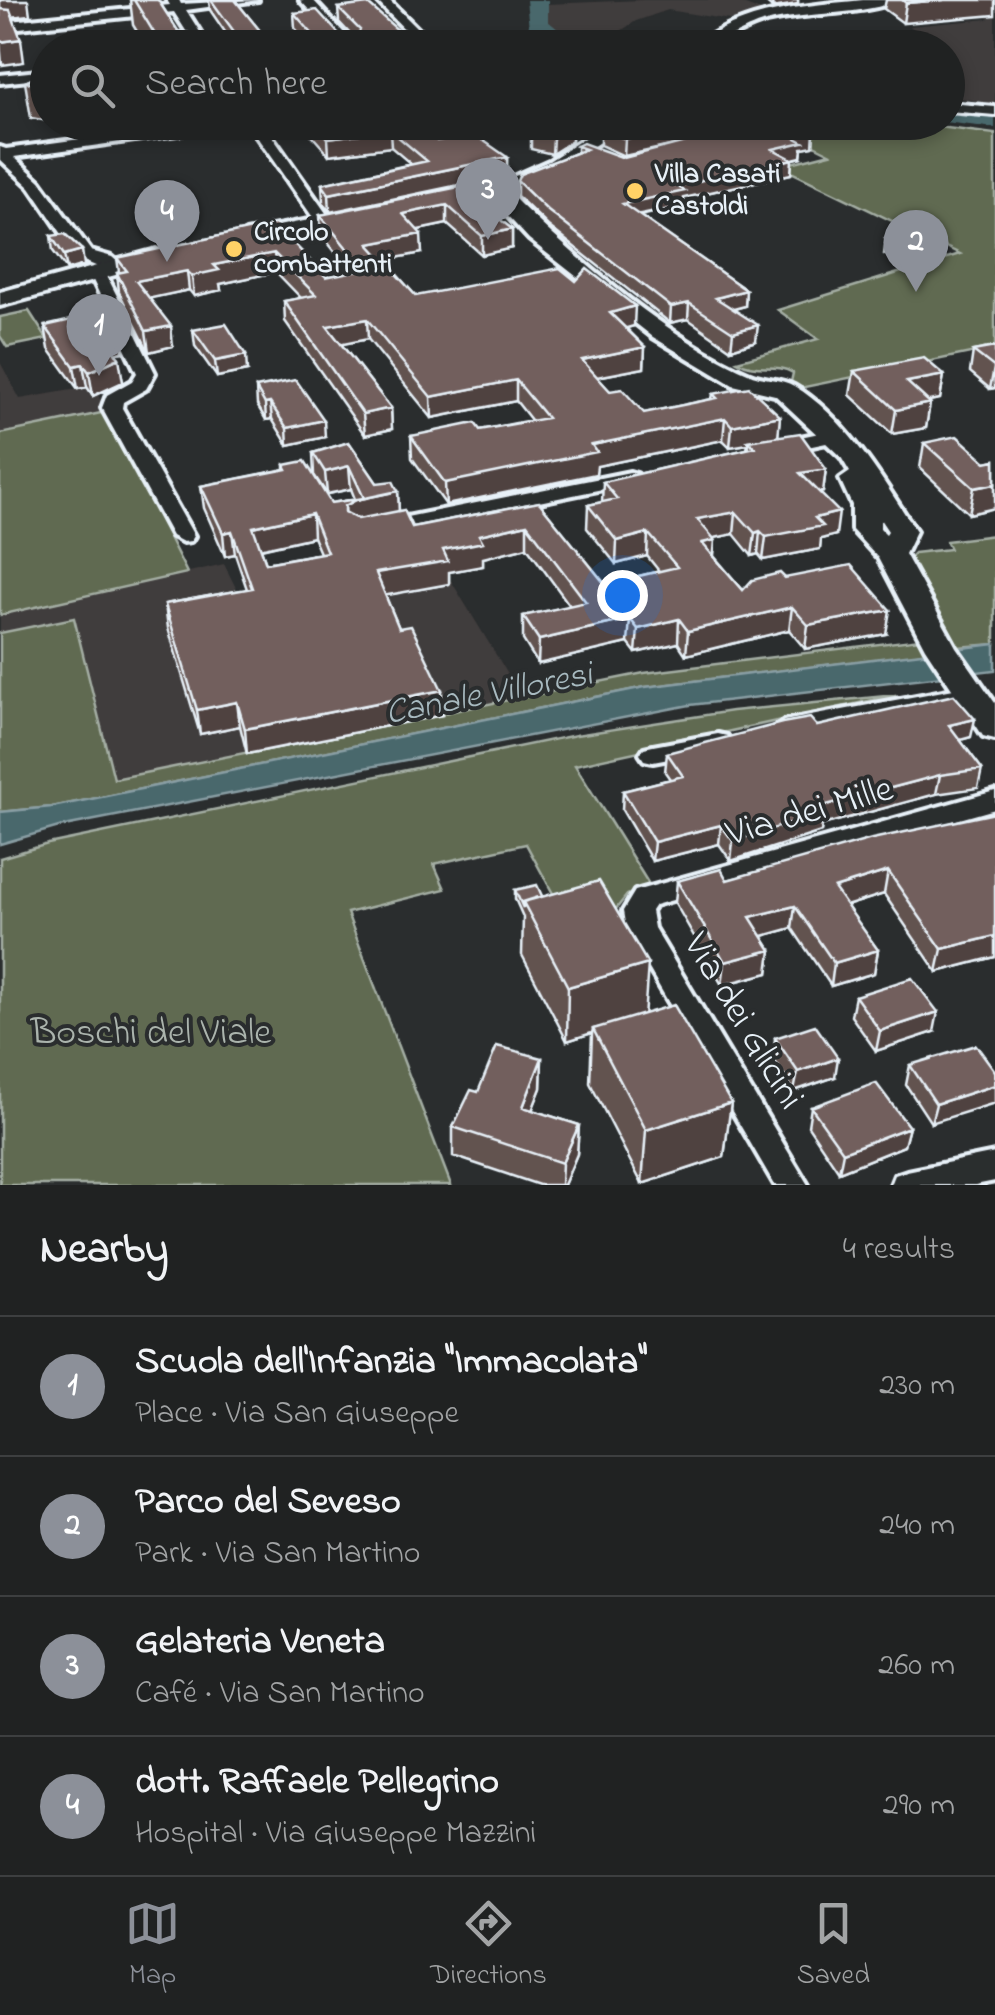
<!DOCTYPE html>
<html lang="en">
<head>
<meta charset="utf-8">
<style>
	:root { --surface:#202222; --page:#2d2f2f; --text:#f1f3f6; --muted:#a2a4a5; --line:#3d3f40; --accent:#8c9099 }
	body { margin:0; font-family:"Indie Flower",sans-serif; background:var(--page); color:var(--text) }
	.you { position:absolute; left:622px; top:595px; width:35px; height:35px; margin:-25px; border:8px solid #fff; border-radius:50%; background:#1a73e8; box-shadow:0 0 0 15px #1a73e833 }
	.badge { display:grid; place-items:center; width:65px; height:65px; border-radius:50%; background:var(--accent); color:#fff; font-size:32px; font-weight:700 }
	.pin { position:absolute; translate:-50% -82px; filter:drop-shadow(0 2px 5px #0008) }
	.pin::after { content:''; position:absolute; top:52px; width:35px; height:30px; background:inherit; clip-path:polygon(0 0,100% 0,50% 100%) }
	.list { margin:0; padding:0; list-style:none }
	h2 { display:flex; justify-content:space-between; align-items:center; height:130px; margin:0; padding:0 40px; font-size:42px }
	h2 small { font-size:32px; font-weight:400; color:var(--muted) }
	.list li { display:grid; grid-template-columns:65px 1fr auto; gap:30px; align-items:center; box-sizing:border-box; height:140px; padding:0 40px; border-top:2px solid var(--line) }
	.list b { display:block; font-size:38px; white-space:nowrap }
	.list p { margin:0; font-size:32px; white-space:nowrap; color:var(--muted) }
	.list em { font-size:32px; font-style:normal; color:var(--muted) }
	.icon { flex:none; width:55px; height:55px; fill:none; stroke:currentColor; stroke-width:2; stroke-linecap:round; stroke-linejoin:round }
	.map { position:relative; flex:none; width:995px; height:1185px; overflow:hidden }
	.search { position:absolute; background:var(--surface); box-shadow:0 5px 15px #0003; left:30px; right:30px; top:30px; height:110px; display:flex; align-items:center; gap:25px; box-sizing:border-box; padding:0 35px; border-radius:55px; color:var(--muted); font-size:38px }
	.sheet { height:690px; background:var(--surface) }
	nav { display:flex; justify-content:space-around; align-items:center; box-sizing:border-box; height:140px; border-top:2px solid var(--line); background:var(--surface); font-size:28px; color:var(--muted) }
	nav a { display:grid; justify-items:center; gap:5px }
	nav .on { color:var(--accent) }
	.map>svg:first-child { display:block }
	.built { fill:#403c3c }
	.green { fill:#616a51; stroke:#a4aea4; stroke-width:2.5 }
	.water { fill:#49676c; stroke:#899ea4; stroke-width:2.5 }
	.lines { fill:none; stroke-linecap:round; stroke-linejoin:round }
	.river { fill:#49676c; fill-rule:evenodd }
	.street-casing { stroke:#e8f1f8; stroke-width:8 }
	.secondary-casing { stroke:#e8f1f8; stroke-width:8 }
	.street { fill:#2a2d2e; fill-rule:evenodd }
	.secondary { fill:#2a2d2e; fill-rule:evenodd }
	.wall { fill:#625250; stroke:#e8f1f8; stroke-width:2.5; fill-rule:evenodd }
	.shaded-wall { fill:#504241; stroke:#e8f1f8; stroke-width:2.5 }
	.building { fill:#725f5d; stroke:#e8f1f8; stroke-width:2.5; fill-rule:evenodd }
	.poi-dot { fill:#ffd166; stroke:#2a2d2e; stroke-width:4 }
	.labels { text-anchor:middle; dominant-baseline:central; stroke-width:8; stroke-linejoin:round; paint-order:stroke }
	.far-poi-label { font-size:28px; font-weight:bold; fill:#e8f1f8; stroke:#2a2d2e; text-anchor:start }
	.water-label { font-size:35px; font-style:italic; fill:#a8bac0; stroke:#2a2d2e }
	.near-street-label { font-size:38px; fill:#e8f1f8; stroke:#2a2d2e }
	.near-park-label { font-size:38px; fill:#abb4ad; stroke:#2a2d2e }
</style>
</head>
<body>
<div class="map">
<svg width="995" height="1185" viewBox="0 0 995 1185">
	<rect width="100%" height="100%" fill="#2a2d2e"/>
	<filter id="ink" filterUnits="userSpaceOnUse"><feTurbulence type="fractalNoise" baseFrequency=".01" numOctaves="2"/><feDisplacementMap in="SourceGraphic" scale="20" xChannelSelector="R" yChannelSelector="G"/><feConvolveMatrix kernelMatrix="1 2 1 2 8 2 1 2 1" color-interpolation-filters="sRGB"/></filter>
	<g filter="url(#ink)">
		<path class="built" d="M642,0H732L775,16L742,22L668,10L636,21L601,44L616,48L580,46L545,21L546,4Z
			M964,0L995,8V104L948,96V48H821L822,43L919,34L910,26L989,19Z
			M0,362L20,399L94,386L106,412L0,434Z
			M433,551L523,699L113,779L74,618L0,633V615L224,564L265,646L397,621L372,564Z"/>
		<path class="green" d="M768,122H899L995,134V348L800,388L791,382L793,373C776,362 756,373 737,361L818,339L778,310L960,254L779,166L830,153Z
			M29,311L47,339L7,347L0,336V317Z
			M106,412L187,573L0,615V434Z
			M995,535V644L958,647L922,596L905,562L914,553L950,549L946,541Z
			M74,618L114,779L644,673L928,638L934,652L645,687L52,807L0,812V633Z
			M896,695L575,765L650,886L627,895L616,909L568,921L526,844L434,864L445,889L347,913L451,1185H0V858L48,844L576,735L732,711Z"/>
		<path class="water" d="M995,644V670L690,705L59,827L0,844V812L52,807L645,687Z"/>
		<g class="lines">
			<path class="river" d="M526,0H548V21L581,48H555L529,28Z
				M948,108L995,112V128L944,122Z"/>
			<g class="street-casing">
				<path id="street" d="M167,0H179L181,4L258,0L186,10L210,48H197L174,12L0,30V22L170,5Z
					M300,0H313L358,48H344Z
					M376,0H389L437,48H423Z
					M863,0H897C871,15 801,12 766,22C741,28 719,48 694,48C739,9 806,6 863,0Z
					M48,70V78L0,83V75Z
					M948,103L995,107V115L948,111Z
					M207,122H262L333,223L331,226H319L248,124L14,157L40,181L91,251L112,257L121,265V273L115,274L79,259L30,187L0,159V147L6,149Z
					M609,122H627C607,140 507,203 486,189L549,161Z
					M99,271L107,276L155,373L146,389L123,402L122,408L194,536L191,541L183,542L172,536L102,408L107,395L132,381L137,373L91,276Z
					M824,432L834,438L831,442L779,453L769,447L772,443Z
					M630,472L637,474L640,478L637,482L382,534L371,528L382,522Z
					M959,688L968,691L971,696L968,701L784,737L772,729L784,721Z
					M718,734L727,736L731,742L727,748L653,762L644,760L640,754L644,748L653,746Z
					M995,791V809L655,905L651,911L654,928L808,1185H775L626,929L623,911L635,891Z
					M995,1153V1181L975,1185H891L895,1175L907,1171Z"/>
			</g>
			<g class="secondary-casing">
				<path id="secondary" d="M494,183L501,185C564,249 667,339 750,374C763,380 781,378 794,386C845,416 884,482 916,531L905,554L956,647L995,703V739L983,736L925,648L878,558L852,530V505L840,479L850,472L841,457L775,395L733,385L653,337L529,239L489,196L427,209L417,203L420,199ZM880,519L888,531L886,534L880,528Z
					M357,211L364,213V221L246,246L235,239L246,232Z
					M156,250L167,257L164,262L0,306V292Z"/>
			</g>
			<use href="#street" class="street"/>
			<use href="#secondary" class="secondary"/>
		</g>
		<path class="wall" d="M130,0H158L178,31L214,38L215,48H103L144,43L133,25Z
			M209,0H235L274,48H236L210,10Z
			M763,0H798V4L772,8Z
			M886,0H995L903,23L884,9Z
			M338,8L401,33L438,48H312L295,28L294,13L340,35L352,36L339,22Z
			M48,72V121L31,118L25,82Z
			M58,122H127L111,131Z
			M300,122H432L420,125L437,141L507,157V175L330,212L323,202L322,184L411,164L391,147L329,155Z
			M530,122H570L572,125V141L552,154L531,149V132L535,130Z
			M580,122H602L588,131Z
			M600,129L693,140L814,131L813,146L802,148L801,157L792,159L791,174L684,198V206L640,216L746,290L745,306L734,309L756,341L731,349L688,319L670,323L548,226L517,196V181L577,152V146L624,158L672,145L624,156L600,145Z
			M459,187L512,229V248L482,255L447,224L418,230L422,253L384,260L416,296L634,326L626,328L645,347L644,368L597,377L610,391L644,413L712,399L713,394L780,416L778,436L826,469L823,492H819L836,535L821,539L820,549L763,560L758,554L752,556L734,534L714,538L715,540L714,556L743,590L785,578L886,634L805,649L789,630L686,655L678,643L636,653L628,643L538,664L523,640V616L570,606L527,547L483,558V566L449,572V584L385,595L399,628L442,715L247,754L240,726L200,734L168,628L165,604L247,589L235,554L225,556L204,508L201,486L285,469V465L331,503L355,499L351,489L327,494L314,475L313,453L349,442L377,483L398,491L399,511L412,527L539,502L605,584L659,571L647,556L616,564L587,528L588,505L602,502L603,482L747,449L748,444L730,447L723,440L597,466L596,474L446,505L412,458L411,436L480,430L531,420L516,401L432,418L368,339L341,344L391,408L392,429L365,435L285,321L284,301L301,298L276,272L220,284L221,290L194,296L189,290L149,298L173,346L149,352L119,292L117,273L119,272L117,258L275,224L326,277L351,272L321,234L320,215ZM313,537L320,553L266,563L261,549Z
			M51,236L84,265L67,270L53,251Z
			M886,239L936,242L934,257L905,266L884,254Z
			M45,326L120,329L123,352L116,353L123,382L93,396L87,387L78,389L49,349Z
			M193,330L247,371L217,377L195,346Z
			M995,347V388L990,389L970,372L973,351Z
			M854,371L944,375L940,399L928,401L930,403L926,428L892,434L850,395Z
			M256,388L325,437L288,445L272,419L266,420L257,405Z
			M924,443L986,462L995,460V508L969,514L920,468Z
			M817,726L971,737L960,740L982,769L978,788L936,794L822,825L821,832L731,861L719,844L652,861L622,810L623,791L670,779L665,772L667,753Z
			M995,813V957L937,972L884,894L846,906L878,950L874,973L831,986L792,928L762,936L771,950L768,973L722,985L675,903L677,881L727,880Z
			M515,890L542,896L644,1014L731,1103L724,1157L642,1184L590,1083L592,1033L567,1041L522,955L523,917L515,899Z
			M855,996L934,1032L876,1051L851,1016Z
			M775,1038L835,1077L794,1091L773,1058Z
			M542,1058L541,1088L532,1110L579,1125L577,1154L564,1185H539L453,1156V1127L478,1092Z
			M910,1065L995,1071L931,1123L906,1085Z
			M811,1107L909,1127L904,1146L839,1172L808,1126Z"/>
		<path class="shaded-wall" d="M0,0H28L30,15L0,18Z
			M773,0H798V4L772,8Z
			M944,0H995V15L903,23L906,3Z
			M214,38L215,48H196Z
			M21,39L24,62L2,65L0,42Z
			M110,122H127L111,131Z
			M589,122H602L588,131Z
			M694,124L693,141L624,156L625,139Z
			M572,125V141L552,154L553,138Z
			M390,130L391,147L329,155L328,138Z
			M814,131L813,146L802,148L801,157L771,164L773,149L792,136Z
			M507,157V175L330,212L329,194Z
			M792,159L791,174L684,198V206L622,219L623,204L676,186Z
			M447,205V224L404,233L403,214Z
			M512,229V248L482,255V236Z
			M421,234L422,253L370,263L369,244Z
			M936,242L934,257L905,266L907,251Z
			M82,250L84,265L67,270L64,255Z
			M274,253L276,272L220,284L221,290L194,296L192,276L214,265Z
			M187,271L189,290L138,301L136,281Z
			M746,290L745,306L715,314L716,298Z
			M689,303L688,319L670,323L671,307Z
			M635,306L634,326L609,333L610,313Z
			M367,319L368,339L329,347L327,326Z
			M758,325L756,341L731,349L733,332Z
			M171,326L173,346L149,352L146,331Z
			M120,329L123,352L105,355L101,332Z
			M645,347L644,368L581,380L582,360Z
			M246,355L247,371L217,377L215,361Z
			M119,358L123,382L93,396L89,372Z
			M83,364L87,387L78,389L74,366Z
			M994,368L995,388L990,389Z
			M944,375L940,399L903,406L907,382Z
			M516,380V401L432,418L431,397Z
			M270,403L272,419L266,420L265,404Z
			M930,403L926,428L892,434L896,410Z
			M391,408L392,429L365,435L363,414Z
			M780,416L778,438L748,441V444L730,447L732,426Z
			M725,418L723,440L597,466L596,474L446,505L445,483L592,445Z
			M324,420L325,437L288,445L287,428Z
			M349,466L351,489L327,494L325,472Z
			M826,469L823,492L797,495L800,473Z
			M995,484V508L969,514L974,488Z
			M398,491L399,514L346,529L345,506L356,500Z
			M736,512L734,534L695,542L697,519Z
			M839,512L836,535L821,539L820,549L763,560L766,537L815,518Z
			M312,514L313,537L255,550L253,527Z
			M527,524V547L483,558V566L449,572V584L377,597L376,573L479,535Z
			M232,531L235,554L225,556L223,533Z
			M760,531L758,554L752,556L755,533Z
			M648,533L647,556L616,564L617,541Z
			M715,540L713,563L702,543Z
			M792,607L789,630L686,655L688,631Z
			M890,610L886,634L805,649L808,625Z
			M630,619L628,643L538,664L539,640Z
			M679,619L678,643L636,653L638,629Z
			M442,690V715L247,754L245,729Z
			M237,702L240,726L200,734L197,710Z
			M975,719L971,737L946,744L949,725Z
			M940,775L936,794L822,825L821,832L731,861L733,841L819,807Z
			M721,825L719,844L652,861L654,842Z
			M888,871L884,894L830,911L834,888Z
			M795,906L792,928L748,940L750,917Z
			M995,936V957L937,972L942,949Z
			M771,950L768,973L722,985L725,962Z
			M878,950L874,973L831,986L834,963Z
			M648,964L644,1018L593,1029L592,1033L567,1041L568,987Z
			M938,1012L934,1032L876,1051L880,1031Z
			M542,1058L541,1088L522,1136L523,1107Z
			M838,1058L835,1077L794,1091L798,1072Z
			M995,1085V1103L931,1123L936,1104Z
			M731,1103L724,1157L642,1184L646,1130Z
			M579,1125L577,1154L564,1185H561L562,1163Z
			M909,1127L904,1146L839,1172L843,1152Z"/>
		<path class="building" d="M134,0H158L178,31L214,38L196,48H103L122,39L162,46Z
			M211,0H235L274,48H246Z
			M902,0H944L906,3Z
			M368,4L401,33L416,31L438,48H325L294,13L317,10L340,35L357,36L360,30L338,8Z
			M0,9L10,10L21,39L0,42Z
			M553,37L571,48H482Z
			M48,72V86L25,82Z
			M314,122H417L437,141L474,134L507,157L329,194L322,184L427,161L390,130L328,138Z
			M542,122H570L572,125L553,138L531,132L544,125Z
			M609,122H691L694,124L625,139L600,129Z
			M762,122H798L814,131L792,136L803,142L773,149L792,159L676,186L685,191L623,204L746,290L716,298L758,325L733,332L689,303L671,307L548,211L517,181L520,174L586,149L577,146L583,143L624,158Z
			M459,187L512,229L482,236L447,205L403,214L421,234L369,244L416,296L560,268L576,281L587,269L635,306L610,313L645,347L582,360L610,391L622,389L644,413L717,398L713,394L749,387L780,416L732,426L725,418L592,445L597,452L445,483L411,436L475,423L480,430L547,418L516,380L431,397L367,319L327,326L391,408L363,414L284,301L316,295L274,253L214,265L219,270L192,276L187,271L136,281L171,326L146,331L117,273L127,271L117,258L275,224L326,277L364,269L320,215Z
			M915,231L936,242L907,251L886,239Z
			M65,234L82,250L64,255L51,236Z
			M111,311L120,329L101,332L119,358L89,372L83,364L74,366L45,326Z
			M226,324L246,355L215,361L193,330Z
			M995,347V368L973,351Z
			M924,358L944,375L907,382L930,403L896,410L854,371Z
			M296,380L324,420L287,428L270,403L265,404L256,388Z
			M800,433L826,469L800,473L839,512L815,518L823,526L766,537L760,531L755,533L736,512L697,519L715,540L702,543L743,590L752,580L780,573L785,578L851,565L890,610L808,625L792,607L688,631L679,619L638,629L630,619L539,640L523,616L586,602L527,524L479,535L483,542L443,550L448,561L376,573L399,628L411,626L442,690L245,729L237,702L197,710L165,604L252,588L232,531L223,533L201,486L287,469L285,465L305,461L331,503L364,498L349,466L325,472L313,453L349,442L377,483L393,481L398,491L356,500L345,506V512L358,519L404,510L412,527L539,502L605,584L677,567L648,533L617,541L588,505L617,499L603,482L755,447L748,441ZM312,514L327,552L266,563L253,527Z
			M957,436L986,462L995,460V484L974,488L924,443Z
			M954,695L975,719L949,725L982,769L940,775L819,807L824,813L733,841L721,825L654,842L623,791L683,776L667,753L782,723L810,718L817,726Z
			M995,813V936L942,949L888,871L834,888L878,950L834,963L795,906L750,917L771,950L725,962L677,881L721,869L727,880L872,839Z
			M599,881L648,964L568,987L523,902Z
			M537,885L542,896L523,902V908L515,890Z
			M912,978L938,1012L880,1031L855,996Z
			M674,1005L731,1103L646,1130L593,1029Z
			M815,1025L838,1058L798,1072L775,1038Z
			M976,1045L995,1071V1085L936,1104L910,1065Z
			M497,1046L542,1058L523,1107L579,1125L562,1163L453,1127L471,1090L478,1092Z
			M876,1083L909,1127L843,1152L811,1107Z"/>
	</g>
	<g class="poi-dot">
		<circle cx="635" cy="191" r="10"/>
		<circle cx="234" cy="249" r="10"/>
	</g>
	<g class="labels">
		<g class="far-poi-label">
			<text x="655" y="175">Villa Casati<tspan x="655" dy="32">Castoldi</tspan></text>
			<text x="254" y="233">Circolo<tspan x="254" dy="32">combattenti</tspan></text>
		</g>
		<g class="water-label">
			<text transform="translate(489 695) rotate(-11)">Canale Villoresi</text>
		</g>
		<g class="near-street-label">
			<text transform="translate(810 813) rotate(-16)">Via dei Mille</text>
			<text transform="translate(742 1022) rotate(59)">Via dei Glicini</text>
		</g>
		<g class="near-park-label">
			<text x="151" y="1034">Boschi del Viale</text>
		</g>
	</g>
</svg>
<div class="you"></div>
<div class="pin badge" style="left:99px;top:376px">1</div>
<div class="pin badge" style="left:916px;top:292px">2</div>
<div class="pin badge" style="left:488px;top:240px">3</div>
<div class="pin badge" style="left:167px;top:262px">4</div>
<div class="search"><svg class="icon" aria-label="search" viewBox="0 0 24 24"><circle cx="10" cy="10" r="6"/><path d="M15 15l6 6"/></svg>Search here</div>
</div>
<section class="sheet">
<h2>Nearby<small>4 results</small></h2>
<ul class="list">
<li><span class="badge">1</span><div><b>Scuola dell'Infanzia &quot;Immacolata&quot;</b><p>Place · Via San Giuseppe</p></div><em>230 m</em></li>
<li><span class="badge">2</span><div><b>Parco del Seveso</b><p>Park · Via San Martino</p></div><em>240 m</em></li>
<li><span class="badge">3</span><div><b>Gelateria Veneta</b><p>Café · Via San Martino</p></div><em>260 m</em></li>
<li><span class="badge">4</span><div><b>dott. Raffaele Pellegrino</b><p>Hospital · Via Giuseppe Mazzini</p></div><em>290 m</em></li>
</ul>
</section>
<nav>
<a class="on"><svg class="icon" aria-label="map" viewBox="0 0 24 24"><path d="M3 6l6-2 6 2 6-2v14l-6 2-6-2-6 2zM9 4v14M15 6v14"/></svg>Map</a>
<a><svg class="icon" aria-label="directions" viewBox="0 0 24 24"><path d="M12 3l9 9-9 9-9-9zM9 14v-3h6M13 9l2 2-2 2"/></svg>Directions</a>
<a><svg class="icon" aria-label="saved" viewBox="0 0 24 24"><path d="M7 4h10v16l-5-4-5 4z"/></svg>Saved</a>
</nav>
</body>
</html>
